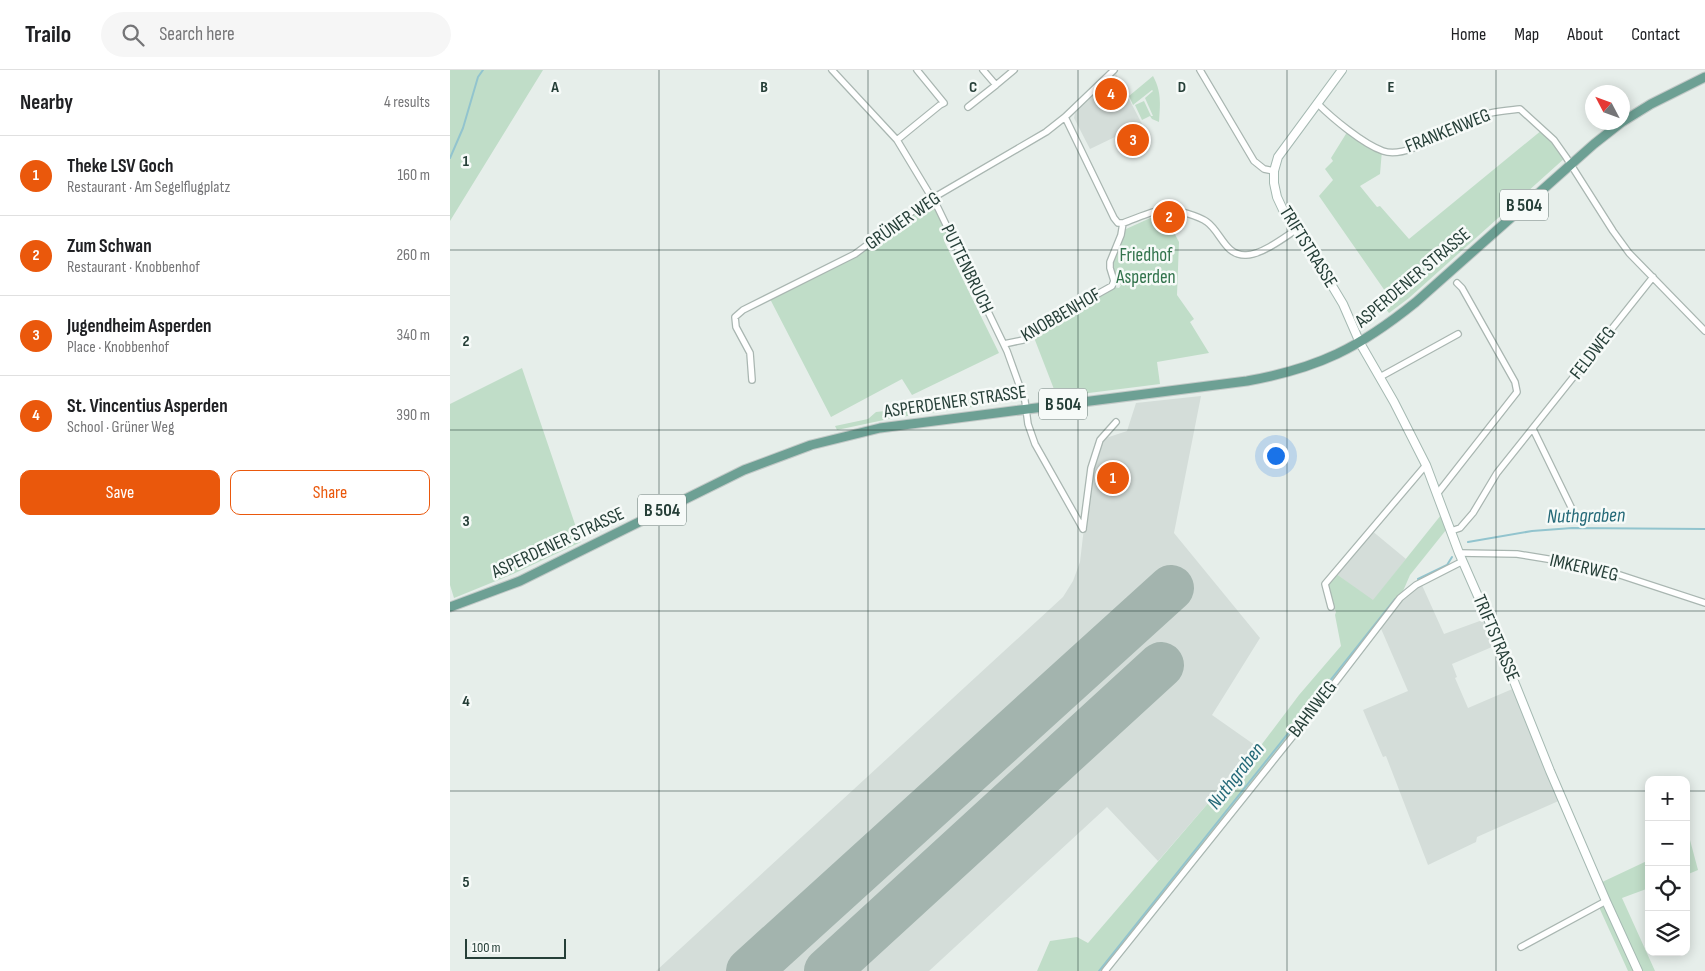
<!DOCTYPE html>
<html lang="en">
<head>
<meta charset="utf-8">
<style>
	:root { --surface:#fff; --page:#f6f6f6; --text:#202124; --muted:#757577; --line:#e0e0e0; --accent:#ea580c }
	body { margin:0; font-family:"Sofia Sans Condensed",sans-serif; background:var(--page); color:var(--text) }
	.controls { position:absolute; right:15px; bottom:15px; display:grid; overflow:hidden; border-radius:10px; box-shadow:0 2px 12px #0003 }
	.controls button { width:45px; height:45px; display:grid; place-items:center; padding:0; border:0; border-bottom:1px solid var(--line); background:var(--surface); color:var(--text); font:25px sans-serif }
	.compass { position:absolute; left:1135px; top:15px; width:45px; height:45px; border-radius:50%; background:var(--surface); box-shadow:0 2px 12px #0003; rotate:311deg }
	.scale { position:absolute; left:15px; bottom:12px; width:101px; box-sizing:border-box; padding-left:5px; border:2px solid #263f38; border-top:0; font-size:14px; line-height:18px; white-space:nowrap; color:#263f38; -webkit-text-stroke:4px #f6faf8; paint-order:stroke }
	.you { position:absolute; left:825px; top:385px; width:18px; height:18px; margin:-12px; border:4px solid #fff; border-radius:50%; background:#1a73e8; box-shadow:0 0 0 8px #1a73e833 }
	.badge { display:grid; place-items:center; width:32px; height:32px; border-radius:50%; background:var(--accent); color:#fff; font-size:16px; font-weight:700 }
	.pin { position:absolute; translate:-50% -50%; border:2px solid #fff; box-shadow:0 1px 5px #0006 }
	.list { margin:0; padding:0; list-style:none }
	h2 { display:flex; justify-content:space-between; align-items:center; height:65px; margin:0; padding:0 20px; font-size:21px }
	h2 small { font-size:16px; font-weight:400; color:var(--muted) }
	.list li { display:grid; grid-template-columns:32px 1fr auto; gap:15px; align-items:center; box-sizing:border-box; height:80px; padding:0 20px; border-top:1px solid var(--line) }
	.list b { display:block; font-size:19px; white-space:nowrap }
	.list p { margin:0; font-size:16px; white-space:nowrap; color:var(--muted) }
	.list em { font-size:16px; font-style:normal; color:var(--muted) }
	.actions { display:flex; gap:10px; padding:15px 20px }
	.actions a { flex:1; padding:11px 0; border:1px solid var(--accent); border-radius:10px; text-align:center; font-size:18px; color:var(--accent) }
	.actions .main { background:var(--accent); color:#fff }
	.icon { flex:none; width:28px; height:28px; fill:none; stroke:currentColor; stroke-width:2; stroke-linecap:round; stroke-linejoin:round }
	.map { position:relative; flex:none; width:1255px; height:901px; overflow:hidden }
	header { display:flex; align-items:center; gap:30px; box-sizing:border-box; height:70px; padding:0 25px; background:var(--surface); border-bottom:1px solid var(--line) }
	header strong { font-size:24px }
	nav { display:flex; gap:28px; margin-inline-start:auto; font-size:18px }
	.search { width:350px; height:45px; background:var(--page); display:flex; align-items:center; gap:12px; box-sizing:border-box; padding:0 18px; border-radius:28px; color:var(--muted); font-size:19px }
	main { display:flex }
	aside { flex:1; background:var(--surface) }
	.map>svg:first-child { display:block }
	.built { fill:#d4ddd9 }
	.green { fill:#c0ddc8 }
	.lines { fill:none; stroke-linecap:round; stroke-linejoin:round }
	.stream { stroke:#92c4ce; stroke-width:2 }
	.runway { stroke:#a3b4ae; stroke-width:46 }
	.street-casing { stroke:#a9b6b1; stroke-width:8 }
	.secondary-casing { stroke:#a5b9b2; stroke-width:10 }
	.primary-casing { stroke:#c2c9c7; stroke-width:11 }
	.street { stroke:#fff; stroke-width:5.5 }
	.secondary { stroke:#fff; stroke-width:8 }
	.primary { stroke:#6da094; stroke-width:9 }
	.grid { fill:none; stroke:#263f38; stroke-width:1; stroke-opacity:0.55 }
	.labels { text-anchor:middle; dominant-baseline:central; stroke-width:5; stroke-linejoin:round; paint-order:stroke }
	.shield { fill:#f6faf8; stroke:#647772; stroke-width:1 }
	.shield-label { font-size:18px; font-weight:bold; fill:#263f38 }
	.street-label { font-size:19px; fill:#263f38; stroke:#f6faf8 }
	.park-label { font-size:19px; fill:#32734c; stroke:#f6faf8 }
	.water-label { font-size:20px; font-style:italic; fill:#236877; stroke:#f6faf8 }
	.grid-label { font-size:16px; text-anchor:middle; font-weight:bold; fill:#263f38; stroke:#f6faf8; stroke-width:5; stroke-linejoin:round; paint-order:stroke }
</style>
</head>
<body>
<header>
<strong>Trailo</strong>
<div class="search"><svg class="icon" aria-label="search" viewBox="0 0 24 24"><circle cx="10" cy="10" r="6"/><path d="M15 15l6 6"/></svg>Search here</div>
<nav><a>Home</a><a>Map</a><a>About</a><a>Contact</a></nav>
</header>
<main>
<aside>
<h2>Nearby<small>4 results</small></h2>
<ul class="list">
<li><span class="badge">1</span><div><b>Theke LSV Goch</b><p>Restaurant · Am Segelflugplatz</p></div><em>160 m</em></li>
<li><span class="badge">2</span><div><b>Zum Schwan</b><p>Restaurant · Knobbenhof</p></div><em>260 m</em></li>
<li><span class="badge">3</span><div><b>Jugendheim Asperden</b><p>Place · Knobbenhof</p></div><em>340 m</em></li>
<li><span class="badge">4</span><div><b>St. Vincentius Asperden</b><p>School · Grüner Weg</p></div><em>390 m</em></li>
</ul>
<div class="actions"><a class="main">Save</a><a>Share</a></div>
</aside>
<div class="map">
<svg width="1255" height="901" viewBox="0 0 1255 901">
	<rect width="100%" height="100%" fill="#e6eeea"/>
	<path class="built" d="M666,4L692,54L640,79L624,48L625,43Z
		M751,326L724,463L810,568L762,645L809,678L772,717L708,791L657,737L479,901H206L613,527L623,511L630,492L641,398L650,370L677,361L686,333Z
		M921,460L956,489L923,531L885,503Z
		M971,513L994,564L1038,548L1049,574L1002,594L1007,607L1005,608L1018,638L1067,617L1113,729L1027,767L1026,772L978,795L936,686L933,687L913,640L958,621L929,554L950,528Z"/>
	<path class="green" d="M0,0H93L0,151Z
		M703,6C712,22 710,35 709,52L702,49L700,46L692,50L685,35L694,31L701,46H703L695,28L703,21L702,20L683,35L679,26Z
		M899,59L932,80L930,104L910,116L927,137L930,136L959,169L1092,60L1116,87L959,228L939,243L935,238L942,231L869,126L883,110L875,99L883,91L881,88Z
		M471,135L488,138L500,163L493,166L495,173L549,283L462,325L452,309L381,347L319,227L405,184Z
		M707,145L716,147L729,172L727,225L744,249L740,252L759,283L707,292L710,314L607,327L583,265L664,217L669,218L671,215C653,200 670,175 676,159Z
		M72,298L131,472L63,504L4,528L0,515V334Z
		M528,331L530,336L443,348L387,360L385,356L418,349L426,342Z
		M991,445L996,460L960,505L950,528L655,901H587L600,871L627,867L638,873L772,717L809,678L849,625L891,576L885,545L886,542L875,514L885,503L923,530Z
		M1240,770L1248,800L1236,805V772Z
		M1199,790V818L1172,828L1205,901H1178L1148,835L1156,831L1148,814Z"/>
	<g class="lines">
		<path class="stream" d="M0,88L13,58L28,7L33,0
			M1018,472L1082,461L1122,458L1255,459
			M968,509L997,495L1002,487
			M649,901L945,529"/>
		<path class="runway" d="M299,901L721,518
			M377,901L711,595"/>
		<g class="street-casing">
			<path id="street" d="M382,0L447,70L488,138L557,281L575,331L578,354L585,374L633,459
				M750,0L804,91L814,99L824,101
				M546,15L564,0
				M867,33C882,48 913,74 933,81C957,90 998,58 1021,49C1037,42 1053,41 1070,39L1104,70L1116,87L1163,161L1179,183L1255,261
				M518,37L546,15L533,0
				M615,47L664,148L668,153H673C685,149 706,139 717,139C727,140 749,146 757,152C771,162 775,186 796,185C811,185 834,168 847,159
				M447,70L490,35L494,33L467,0
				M554,274L573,270L603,249L662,216L664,211L660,198V192L671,165L673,153
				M930,307L1008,264
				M302,310L300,283L286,257L285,247L293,240L405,184L471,135L596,62L615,47L664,0
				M1083,359L1121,437
				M987,424L1067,322L1065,312L1012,218L1007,213
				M633,459L641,398L650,370L666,352
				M1001,461L1010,458L1023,443L1047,403L1203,207
				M1009,483L1067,484L1128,494L1167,504L1255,533
				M881,537L875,514L976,395
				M1071,877L1156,831
				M655,901L871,631L950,528L966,515L1013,491"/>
		</g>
		<g class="secondary-casing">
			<path id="secondary" d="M892,0L828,87L824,101V113L827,127L834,142L878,209L893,234L910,273L944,332L976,395L1009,483L1049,574L1100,701L1156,831L1188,901"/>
		</g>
		<g class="primary-casing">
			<path id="primary" d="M1172,52L1201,34L1255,7
				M0,537L70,511L294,400L361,375L430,358L797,311C869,298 909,278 966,232L1144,74L1172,52"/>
		</g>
		<use href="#street" class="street"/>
		<use href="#secondary" class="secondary"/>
		<use href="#primary" class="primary"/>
	</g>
	<path class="grid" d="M209,0V901M418,0V901M628,0V901M837,0V901M1046,0V901M0,180H1255M0,360H1255M0,541H1255M0,721H1199M1236,721H1255"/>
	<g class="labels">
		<g class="shield">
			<rect x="1050" y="119.5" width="48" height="31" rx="4"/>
			<rect x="589" y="318.5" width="48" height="31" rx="4"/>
			<rect x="188" y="424.5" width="48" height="31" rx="4"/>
		</g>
		<g class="shield-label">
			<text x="1074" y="135">B 504</text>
			<text x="613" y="334">B 504</text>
			<text x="212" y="440">B 504</text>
		</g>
		<g class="street-label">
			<text transform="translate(998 61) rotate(-22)">FRANKENWEG</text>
			<text transform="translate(453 151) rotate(-35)">GRÜNER WEG</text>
			<text transform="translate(858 177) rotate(58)">TRIFTSTRASSE</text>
			<text transform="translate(517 199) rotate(64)">PUTTENBRUCH</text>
			<text transform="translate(963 208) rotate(-40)">ASPERDENER STRASSE</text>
			<text transform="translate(611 245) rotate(-30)">KNOBBENHOF</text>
			<text transform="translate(1143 283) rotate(-52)">FELDWEG</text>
			<text transform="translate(505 332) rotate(-8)">ASPERDENER STRASSE</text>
			<text transform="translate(108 473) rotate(-25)">ASPERDENER STRASSE</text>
			<text transform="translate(1134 498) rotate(13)">IMKERWEG</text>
			<text transform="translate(1046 568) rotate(67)">TRIFTSTRASSE</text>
			<text transform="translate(863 639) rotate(-52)">BAHNWEG</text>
		</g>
		<g class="park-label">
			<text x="696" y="185">Friedhof<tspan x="696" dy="22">Asperden</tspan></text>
		</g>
		<g class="water-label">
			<text transform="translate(1136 446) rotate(-1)">Nuthgraben</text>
			<text transform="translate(786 706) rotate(-52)">Nuthgraben</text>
		</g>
	</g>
	<g class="grid-label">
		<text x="105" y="22">A</text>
		<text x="314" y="22">B</text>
		<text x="523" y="22">C</text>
		<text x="732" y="22">D</text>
		<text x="941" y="22">E</text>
		<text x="16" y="96">1</text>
		<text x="16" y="276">2</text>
		<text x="16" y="456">3</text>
		<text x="16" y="636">4</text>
		<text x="16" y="817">5</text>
	</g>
</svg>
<div class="controls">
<button>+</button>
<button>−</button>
<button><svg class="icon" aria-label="locate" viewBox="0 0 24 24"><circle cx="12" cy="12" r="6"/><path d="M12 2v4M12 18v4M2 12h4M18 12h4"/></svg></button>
<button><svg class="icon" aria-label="layers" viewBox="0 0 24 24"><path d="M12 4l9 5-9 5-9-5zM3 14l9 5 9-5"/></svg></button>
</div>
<svg class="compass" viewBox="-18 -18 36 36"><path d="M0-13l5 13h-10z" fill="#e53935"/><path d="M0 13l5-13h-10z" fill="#757577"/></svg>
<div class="scale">100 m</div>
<div class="you"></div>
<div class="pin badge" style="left:663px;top:408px">1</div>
<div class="pin badge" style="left:719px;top:147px">2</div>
<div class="pin badge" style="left:683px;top:70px">3</div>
<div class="pin badge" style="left:661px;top:24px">4</div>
</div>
</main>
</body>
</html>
